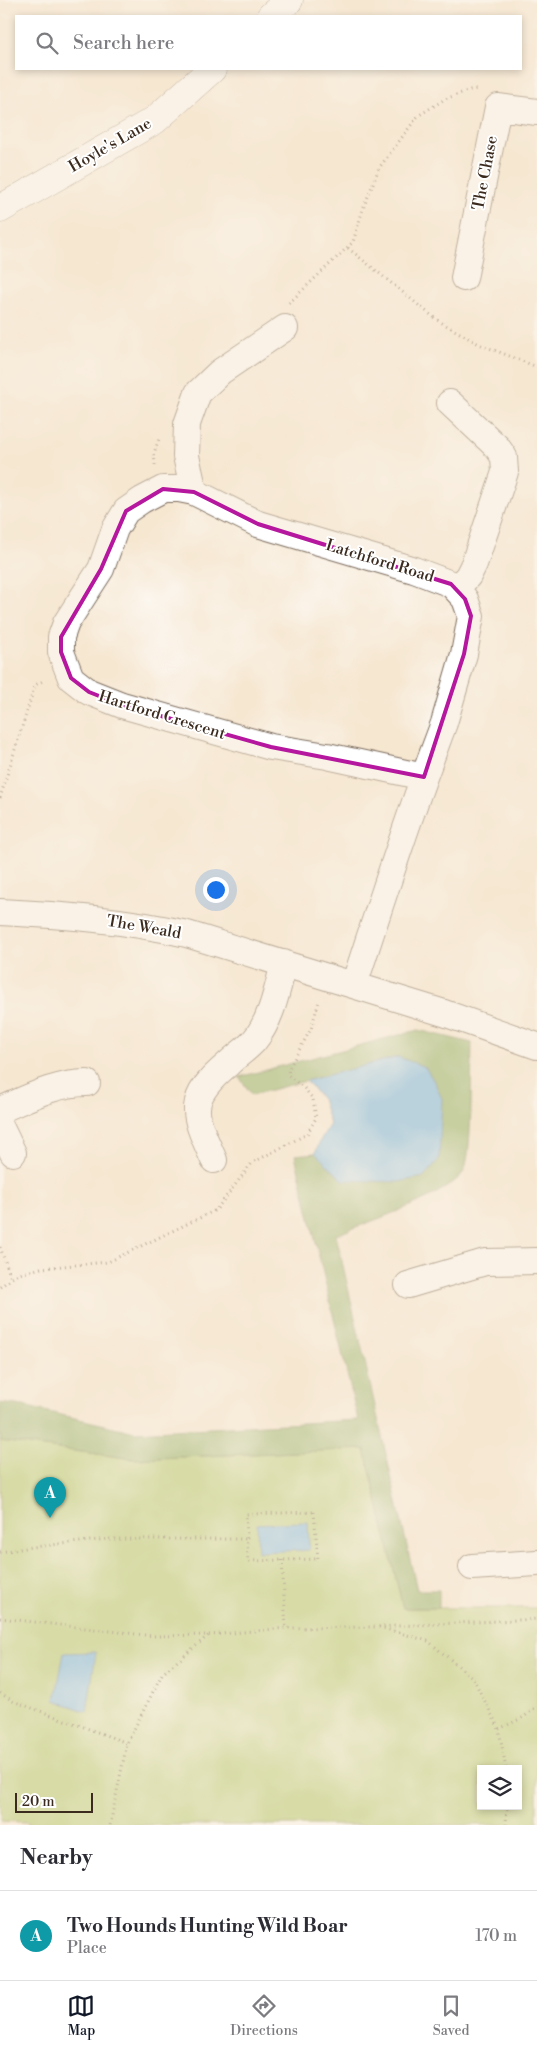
<!DOCTYPE html>
<html lang="en">
<head>
<meta charset="utf-8">
<style>
	:root { --surface:#fff; --page:#f7f7f7; --text:#2b2b33; --muted:#7c7c81; --line:#e1e1e2; --accent:#111827 }
	body { margin:0; font-family:"Libre Bodoni",serif; background:var(--page); color:var(--text) }
	.controls { position:absolute; right:15px; bottom:15px; display:grid; overflow:hidden; border-radius:0px; box-shadow:0 2px 8px #0003 }
	.controls button { width:45px; height:45px; display:grid; place-items:center; padding:0; border:0; border-bottom:1px solid var(--line); background:var(--surface); color:var(--text); font:25px sans-serif }
	.scale { position:absolute; left:15px; bottom:12px; width:78px; box-sizing:border-box; padding-left:5px; border:2px solid #3b2a1e; border-top:0; font-size:14px; line-height:18px; white-space:nowrap; color:#3b2a1e; -webkit-text-stroke:4px #fff; paint-order:stroke }
	.you { position:absolute; left:215px; top:889px; width:18px; height:18px; margin:-12px; border:4px solid #fff; border-radius:50%; background:#1a73e8; box-shadow:0 0 0 8px #1a73e833 }
	.badge { display:grid; place-items:center; width:32px; height:32px; border-radius:50%; background:var(--accent); color:#fff; font-size:16px; font-weight:700 }
	.pin { position:absolute; translate:-50% -41px; filter:drop-shadow(0 1px 2px #0008) }
	.pin::after { content:''; position:absolute; top:26px; width:18px; height:15px; background:inherit; clip-path:polygon(0 0,100% 0,50% 100%) }
	.list { margin:0; padding:0; list-style:none }
	h2 { display:flex; justify-content:space-between; align-items:center; height:65px; margin:0; padding:0 20px; font-size:21px }
	h2 small { font-size:16px; font-weight:400; color:var(--muted) }
	.list li { display:grid; grid-template-columns:32px 1fr auto; gap:15px; align-items:center; box-sizing:border-box; height:90px; padding:0 20px; border-top:1px solid var(--line) }
	.list b { display:block; font-size:19px; white-space:nowrap }
	.list p { margin:0; font-size:16px; white-space:nowrap; color:var(--muted) }
	.list em { font-size:16px; font-style:normal; color:var(--muted) }
	.icon { flex:none; width:28px; height:28px; fill:none; stroke:currentColor; stroke-width:2; stroke-linecap:round; stroke-linejoin:round }
	.map { position:relative; flex:none; width:537px; height:1825px; overflow:hidden }
	.search { position:absolute; background:var(--surface); box-shadow:0 2px 8px #0003; left:15px; right:15px; top:15px; height:55px; display:flex; align-items:center; gap:12px; box-sizing:border-box; padding:0 18px; border-radius:0px; color:var(--muted); font-size:19px }
	.sheet { height:155px; background:var(--surface) }
	nav { display:flex; justify-content:space-around; align-items:center; box-sizing:border-box; height:70px; border-top:1px solid var(--line); background:var(--surface); font-size:14px; color:var(--muted) }
	nav a { display:grid; justify-items:center; gap:2px }
	nav .on { color:var(--accent) }
	.map>svg:first-child { display:block }
	.green { fill:#b3cd72; stroke:#777c48; fill-rule:evenodd }
	.forest { fill:#8eb064; stroke:#646d41 }
	.water { fill:#72b8e9; stroke:#567184 }
	.lines { fill:none; stroke-linecap:round; stroke-linejoin:round }
	.street-casing { stroke:#7c6c5d; stroke-width:28 }
	.secondary-casing { stroke:#7c6c5d; stroke-width:29 }
	.path { stroke:#7c6c5d; stroke-width:3; stroke-dasharray:1 4; stroke-linecap:butt }
	.street { stroke:#fff; stroke-width:26 }
	.secondary { stroke:#fff; stroke-width:28 }
	.marked { fill:none; stroke:#b5179e; stroke-width:4; stroke-linejoin:round }
	.labels { text-anchor:middle; dominant-baseline:central; stroke-width:4; stroke-linejoin:round; paint-order:stroke }
	.street-label { font-size:16px; fill:#3b2a1e; stroke:#fff }
</style>
</head>
<body>
<div class="map">
<svg width="537" height="1825" viewBox="0 0 537 1825">
	<rect width="100%" height="100%" fill="#fff"/>
	<filter id="ink" filterUnits="userSpaceOnUse"><feTurbulence type="fractalNoise" baseFrequency=".02" numOctaves="2"/><feDisplacementMap in="SourceGraphic" scale="10" xChannelSelector="R" yChannelSelector="G"/><feConvolveMatrix kernelMatrix="1 2 1 2 8 2 1 2 1" color-interpolation-filters="sRGB"/></filter>
	<filter id="wash" filterUnits="userSpaceOnUse"><feTurbulence type="fractalNoise" baseFrequency=".0096" numOctaves="4" result="noise"/><feDisplacementMap in="SourceGraphic" scale="20" xChannelSelector="R" yChannelSelector="G"/><feGaussianBlur stdDeviation="1.12" result="paint"/><feColorMatrix in="noise" values="0 0 0 0 0 0 0 0 0 0 0 0 0 0 0 0 0 1.4 0 .05"/><feComposite in="paint" operator="in"/></filter>
	<g filter="url(#wash)">
		<rect width="100%" height="100%" fill="#f6e7d1"/>
		<path class="green" d="M0,1441L134,1459L365,1449L403,1608H537V1825H28V1822L0,1821ZM481,1769H518V1806H481Z"/>
		<path class="forest" d="M418,1030L472,1043C471,1066 473,1159 463,1173C444,1198 367,1222 336,1235L417,1590H439V1608H403L365,1449L134,1459L0,1441V1403L23,1406L135,1432L358,1420L295,1155L315,1153L343,1180L398,1057L252,1095L239,1077Z"/>
		<path class="water" d="M398,1057L425,1067L435,1083L442,1099L439,1159L424,1177L398,1182L343,1180L315,1153L320,1141L330,1124L322,1099L306,1081Z
			M308,1522L309,1550L258,1552L257,1524Z
			M96,1652L87,1712L55,1700L64,1653Z"/>
	</g>
	<g filter="url(#ink)">
		<g class="lines">
			<g class="street-casing">
				<path id="street" d="M464,278L498,107L537,112
					M450,403L497,447L504,457L505,472L474,564L468,576L456,589
					M194,492L186,456L187,424L198,393L220,372L285,328
					M0,912C63,915 125,920 187,934L444,1013L537,1046
					M354,985C377,915 399,846 424,777L444,723L464,654L471,616L465,599L451,584L414,570L258,524L194,492L179,489H163L142,500L126,511L115,529L101,569L66,623L61,637V652L71,678L89,692L122,705L271,747L327,756L424,777
					M0,1110C28,1098 56,1083 87,1083
					M0,1126L13,1153
					M214,1160C193,1113 185,1100 228,1064C236,1056 247,1049 254,1041C272,1019 277,990 284,963
					M408,1285L485,1262L537,1261
					M472,1567L537,1563"/>
			</g>
			<g class="secondary-casing">
				<path id="secondary" d="M271,16L289,0
					M0,209L155,120L212,69"/>
			</g>
			<path class="path" d="M348,248L437,320L479,344L537,367
				M289,303L353,242L363,209L379,168L418,116L445,99L470,90L478,89
				M155,465L154,453L159,439
				M0,798L35,685L45,680
				M0,1247L11,1278
				M0,1287L16,1275L41,1268L108,1262L216,1210L252,1163L307,1134L316,1118L313,1099L304,1088L288,1075L289,1068L311,1029L319,1001
				M314,1512L318,1559L248,1561L246,1514Z
				M0,1552L33,1547L108,1539H247
				M282,1560L286,1628
				M0,1618L153,1636L210,1635L286,1628L376,1627L537,1619
				M379,1627L428,1641L473,1678L499,1729L506,1769
				M0,1693L13,1701L127,1743
				M499,1729L524,1717L537,1706
				M110,1825L127,1743L162,1674L209,1635
				M506,1825L507,1806"/>
			<use href="#street" class="street"/>
			<use href="#secondary" class="secondary"/>
		</g>
	</g>
	<path d="M0 0H537V1825H0ZM163,489L194,492L258,524L451,584L465,599L471,616L464,654L424,777L271,747L122,705L89,692L71,678L61,652V637L101,569L126,511Z" fill="#f6e7d1" fill-opacity=".55" fill-rule="evenodd"/>
	<path class="marked" d="M163,489L194,492L258,524L451,584L465,599L471,616L464,654L424,777L271,747L122,705L89,692L71,678L61,652V637L101,569L126,511Z"/>
	<g class="labels">
		<g class="street-label">
			<text transform="translate(110 145) rotate(-30)">Hoyle's Lane</text>
			<text transform="translate(485 173) rotate(-79)">The Chase</text>
			<text transform="translate(380 561) rotate(17)">Latchford Road</text>
			<text transform="translate(162 715) rotate(17)">Hartford Crescent</text>
			<text transform="translate(144 927) rotate(10)">The Weald</text>
		</g>
	</g>
</svg>
<div class="controls">
<button><svg class="icon" aria-label="layers" viewBox="0 0 24 24"><path d="M12 4l9 5-9 5-9-5zM3 14l9 5 9-5"/></svg></button>
</div>
<div class="scale">20 m</div>
<div class="you"></div>
<div class="pin badge" style="left:50px;top:1518px;background:#0f9aa8">A</div>
<div class="search"><svg class="icon" aria-label="search" viewBox="0 0 24 24"><circle cx="10" cy="10" r="6"/><path d="M15 15l6 6"/></svg>Search here</div>
</div>
<section class="sheet">
<h2>Nearby<small></small></h2>
<ul class="list">
<li><span class="badge" style="background:#0f9aa8">A</span><div><b>Two Hounds Hunting Wild Boar</b><p>Place</p></div><em>170 m</em></li>
</ul>
</section>
<nav>
<a class="on"><svg class="icon" aria-label="map" viewBox="0 0 24 24"><path d="M3 6l6-2 6 2 6-2v14l-6 2-6-2-6 2zM9 4v14M15 6v14"/></svg>Map</a>
<a><svg class="icon" aria-label="directions" viewBox="0 0 24 24"><path d="M12 3l9 9-9 9-9-9zM9 14v-3h6M13 9l2 2-2 2"/></svg>Directions</a>
<a><svg class="icon" aria-label="saved" viewBox="0 0 24 24"><path d="M7 4h10v16l-5-4-5 4z"/></svg>Saved</a>
</nav>
</body>
</html>
